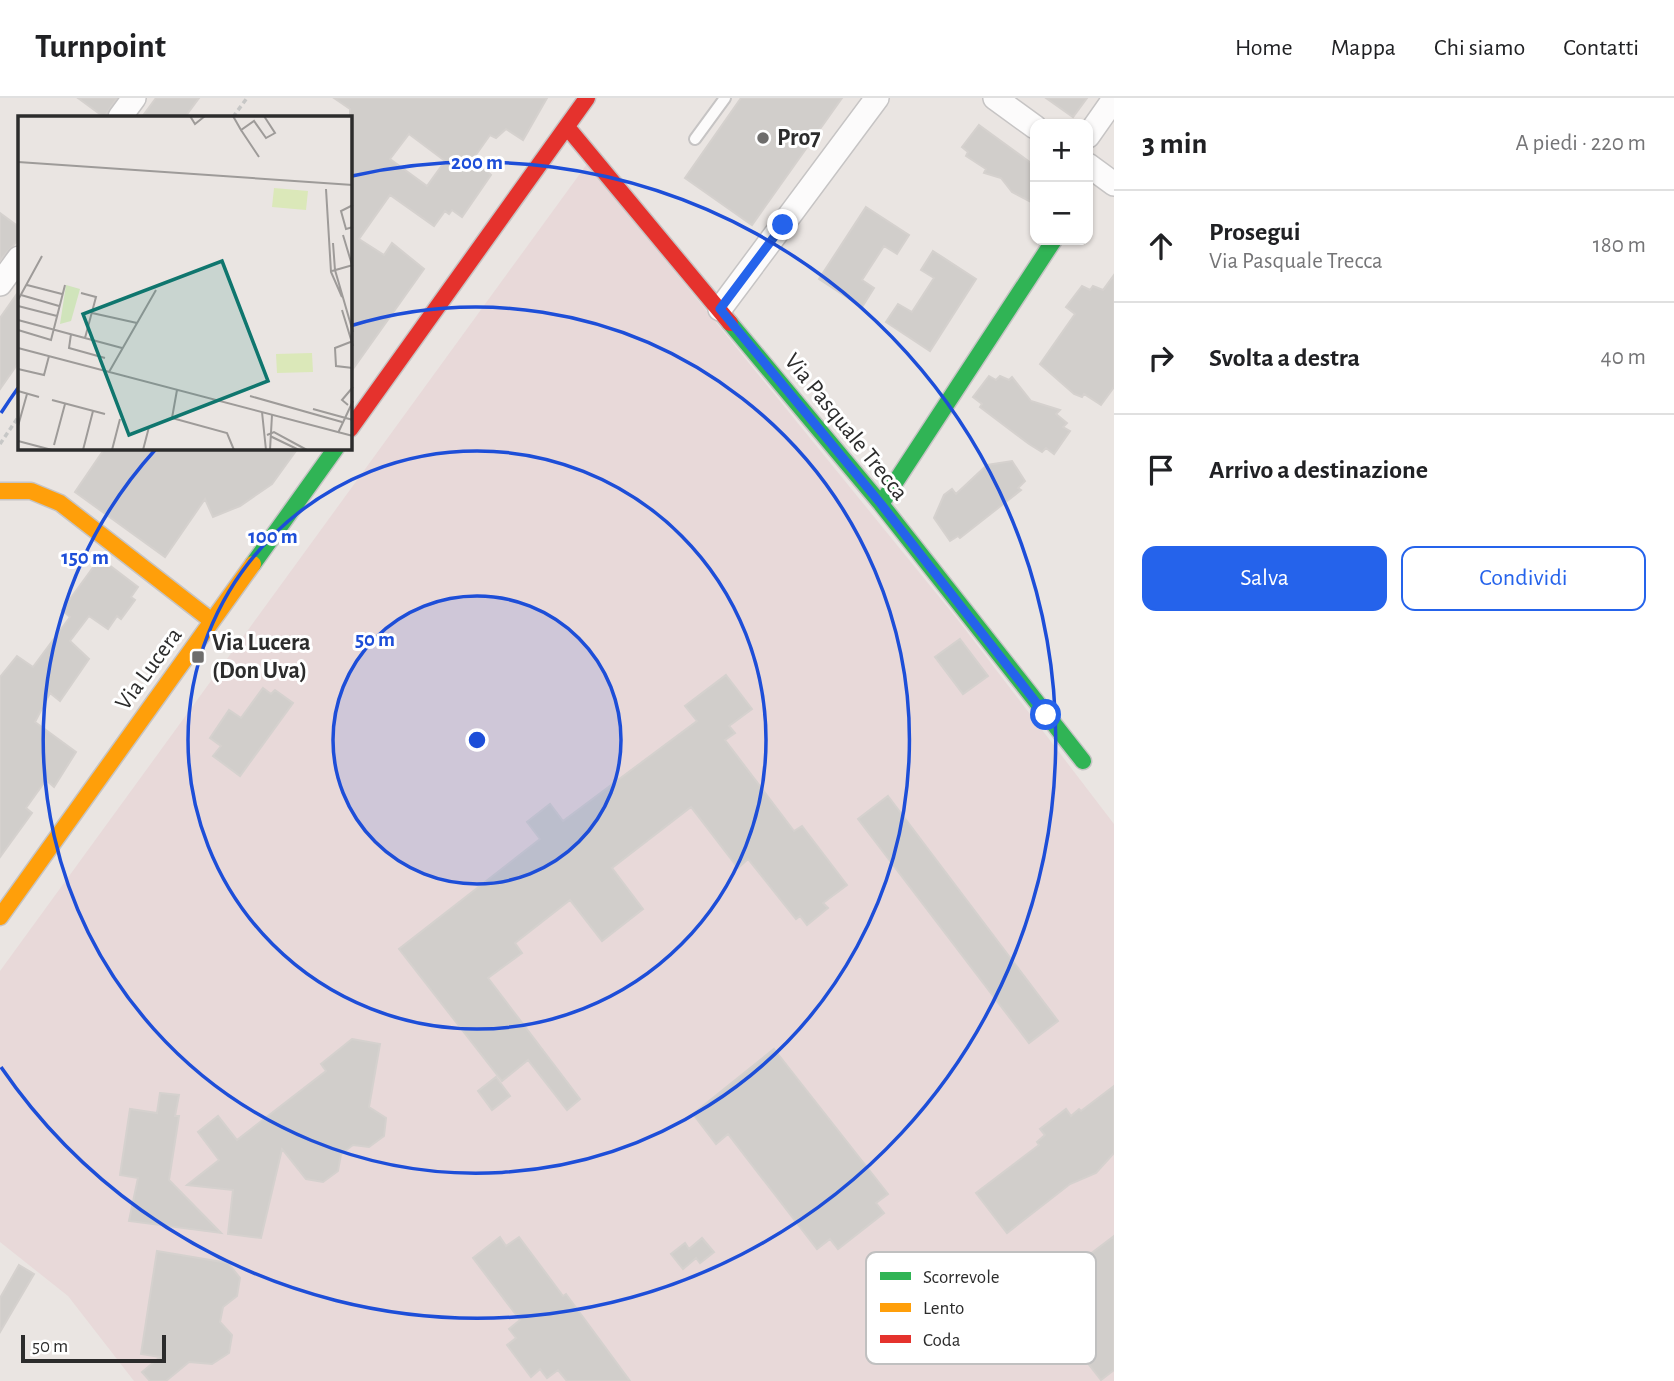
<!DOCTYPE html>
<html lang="it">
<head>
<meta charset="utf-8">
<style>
	:root { --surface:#fff; --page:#f6f6f6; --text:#202124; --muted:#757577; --line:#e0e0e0; --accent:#2563eb }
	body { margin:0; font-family:"Alegreya Sans",sans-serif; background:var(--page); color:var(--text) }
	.controls { position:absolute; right:21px; top:21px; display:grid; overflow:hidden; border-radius:14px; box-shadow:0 2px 5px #0004 }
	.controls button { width:63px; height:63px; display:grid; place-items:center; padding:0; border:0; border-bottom:2px solid var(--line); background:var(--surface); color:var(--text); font:35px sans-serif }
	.scale { position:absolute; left:21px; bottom:18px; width:145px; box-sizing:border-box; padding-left:7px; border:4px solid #2c2c2c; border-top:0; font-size:19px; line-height:24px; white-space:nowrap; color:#2c2c2c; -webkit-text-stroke:5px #fff; paint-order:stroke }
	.stop { position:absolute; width:21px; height:21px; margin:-16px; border:5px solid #2563eb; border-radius:50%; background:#fff }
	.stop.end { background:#2563eb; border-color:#fff; box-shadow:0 2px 7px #0008 }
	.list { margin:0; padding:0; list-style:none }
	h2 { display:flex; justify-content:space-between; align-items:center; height:91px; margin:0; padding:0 28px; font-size:30px }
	h2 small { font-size:23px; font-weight:400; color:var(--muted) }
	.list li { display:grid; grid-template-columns:46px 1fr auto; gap:21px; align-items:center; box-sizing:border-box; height:112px; padding:0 28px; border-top:2px solid var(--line) }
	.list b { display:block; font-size:26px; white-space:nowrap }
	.list p { margin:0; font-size:23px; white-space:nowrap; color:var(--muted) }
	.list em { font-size:23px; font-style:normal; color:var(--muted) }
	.actions { display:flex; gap:14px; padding:21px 28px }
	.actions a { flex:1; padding:16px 0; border:2px solid var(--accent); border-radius:14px; text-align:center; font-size:24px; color:var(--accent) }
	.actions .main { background:var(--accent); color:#fff }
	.icon { flex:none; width:38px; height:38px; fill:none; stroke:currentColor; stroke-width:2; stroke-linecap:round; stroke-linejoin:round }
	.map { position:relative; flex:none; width:1114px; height:1283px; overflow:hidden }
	header { display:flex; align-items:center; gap:42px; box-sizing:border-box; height:98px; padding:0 35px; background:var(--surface); border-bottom:2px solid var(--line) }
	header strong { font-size:33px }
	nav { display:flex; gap:38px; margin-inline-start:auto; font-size:24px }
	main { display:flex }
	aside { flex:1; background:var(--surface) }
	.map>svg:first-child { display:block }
	.medical { fill:#e8d9d9 }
	.building { fill:#d1cecb; stroke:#d5d1ce; stroke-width:2; fill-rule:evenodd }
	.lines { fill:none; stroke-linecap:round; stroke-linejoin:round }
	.lane-casing { stroke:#c6c4c4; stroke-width:14 }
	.street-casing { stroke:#c6c4c4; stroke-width:26 }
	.fast-casing { stroke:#c6c4c4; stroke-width:19 }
	.slow-casing { stroke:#c6c4c4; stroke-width:19 }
	.jam-casing { stroke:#c6c4c4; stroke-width:19 }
	.path { stroke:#c7c7c6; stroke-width:3.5; stroke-dasharray:5 3.5; stroke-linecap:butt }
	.lane { stroke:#fcfbfb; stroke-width:10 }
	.street { stroke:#fcfbfb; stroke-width:23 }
	.fast { stroke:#30b455; stroke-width:16 }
	.slow { stroke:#ff9f0a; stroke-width:16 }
	.jam { stroke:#e5322d; stroke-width:16 }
	.route { stroke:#2563eb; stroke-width:9 }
	.ring { fill:none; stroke:#1d4ed8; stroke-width:3.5 }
	.poi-dot { fill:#6e6d6c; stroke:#fff; stroke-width:2.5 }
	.labels { text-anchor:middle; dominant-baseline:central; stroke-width:6; stroke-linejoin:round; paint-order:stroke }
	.poi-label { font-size:24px; font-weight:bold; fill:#2c2c2c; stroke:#fff; text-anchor:start }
	.street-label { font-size:24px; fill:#2c2c2c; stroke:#fff }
	.inset-road { fill:none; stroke:#9e9b99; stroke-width:2 }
	.view { fill:#0f766e; fill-opacity:0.15; stroke:#0f766e; stroke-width:3.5 }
	.inset-edge { fill:none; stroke:#2c2c2c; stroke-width:3.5 }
	.key { fill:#fff; stroke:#c0c0c0; stroke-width:2 }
	.key-label { font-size:19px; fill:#2c2c2c }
	.centre { fill:#1d4ed8; stroke:#fff; stroke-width:3.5 }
	.ring-label { font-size:21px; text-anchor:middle; font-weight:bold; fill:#1d4ed8; stroke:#fff; stroke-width:6; stroke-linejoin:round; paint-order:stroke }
</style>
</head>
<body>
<header>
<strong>Turnpoint</strong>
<nav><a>Home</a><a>Mappa</a><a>Chi siamo</a><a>Contatti</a></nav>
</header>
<main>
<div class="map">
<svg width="1114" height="1283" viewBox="0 0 1114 1283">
	<rect width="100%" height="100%" fill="#eae5e2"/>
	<path class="medical" d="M587,66L958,522L1114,726V1283H134L68,1198L0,1144V873Z"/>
	<path class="building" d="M78,0H117L104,19Z
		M156,0H199L185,19H142Z
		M334,0H547L523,42L506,31L496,40L490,37L473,61L491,77L462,119L452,112L449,116L445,113L434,128L390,97L359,141L384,157L392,145L424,171L350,275V11ZM409,36L445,63L427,88L390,61Z
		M741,0H842L752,127L685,80Z
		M1046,0H1087L1073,19Z
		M979,27L1035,68V106L1012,94L1001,80L984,75L986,71L966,58L968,54L962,49Z
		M866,109L909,137L897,156L884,148L862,182L874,190L862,209L819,181Z
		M0,115L19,129V141L0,162Z
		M933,153L976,181L930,253L886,224L898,206L912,214L934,180L921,172Z
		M1114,177V289L1101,307L1084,296L1082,299L1074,296L1040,266L1075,216L1066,209L1082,188L1090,192L1093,188L1103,192Z
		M19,193V264L0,291V220Z
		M989,278L996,282L1000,278L1009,282L1012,279L1031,303L1060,312L1056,316L1067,325L1063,329L1070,333L1054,356L1046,350L1042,354L1029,346L980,309L982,306L973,299Z
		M105,350H298L272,386L240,408L213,419L205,401L165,459L75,394Z
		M1012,363L1025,383L1018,390L1021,392L960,440L958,438L950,443L934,420L944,397L952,391L956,396L987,367Z
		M100,460L138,489L131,499L135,502L121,521L117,518L108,531L89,518L70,543L89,561L60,603L50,595L35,624L76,654L54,689L46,682L26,710L32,715L0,759V579L17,558L33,569L70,519L62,512Z
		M960,541L988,578L963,596L935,559Z
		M726,577L752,611L729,628L735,635L725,642L794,733L802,728L847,787L823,805L828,810L807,827L800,818L796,821L748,761L738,770L691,709L612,770L643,811L602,843L570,802L515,845L522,855L488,880L580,1001L567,1012L528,962L502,983L399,851L540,741L527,724L550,706L563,723L697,623L685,608Z
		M263,590L271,596L275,592L293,605L240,678L213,658L221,648L210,640L229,612L241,620Z
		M888,698L1058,923L1029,945L858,721Z
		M352,941L380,946L369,1009L386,1020L384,1038L369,1049L353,1047L341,1056L338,1073L323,1084L306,1081L282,1051L261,1140L228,1136L233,1092L187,1087L219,1062L198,1034L218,1018L237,1042L326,973L321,966Z
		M774,951L888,1096L876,1105L884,1115L838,1151L830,1141L817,1151L728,1036L716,1046L693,1016Z
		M496,979L510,998L492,1012L478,993Z
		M1114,988V1055L1096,1075L1070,1086L1007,1135L976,1095L1039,1047L1037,1044L1045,1037L1040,1031L1066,1011L1071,1018L1079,1011L1081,1013Z
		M160,995L179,997L175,1018H179L169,1082L221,1135L129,1123L138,1080L120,1077L130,1011L157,1015Z
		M1114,1138V1272L1101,1282L1035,1198Z
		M500,1139L506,1148L519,1139L563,1198L566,1196L630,1283H567L558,1272L547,1280L540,1271L531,1279L507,1247L516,1240L509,1231L520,1222L473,1160Z
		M702,1140L714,1154L700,1165L696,1160L683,1171L671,1156L685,1145L689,1151Z
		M157,1153L228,1165L240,1180L237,1198L223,1209L220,1224L232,1237L229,1255L212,1266L189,1264L166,1283H150L142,1274L160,1259L141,1256Z
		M19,1167L34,1176L0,1234V1200Z"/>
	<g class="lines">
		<g class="lane-casing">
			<path id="lane" d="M695,41L725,0"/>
		</g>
		<g class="street-casing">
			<path id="street" d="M995,0L1035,29
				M120,19L134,0
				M1088,38L1114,1
				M1088,67L1114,86
				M0,186L19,160
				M720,211L877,0"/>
		</g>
		<g class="fast-casing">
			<path id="fast" d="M730,225L881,406L1083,663
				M881,406L1054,142
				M253,466L336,350"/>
		</g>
		<g class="slow-casing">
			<path id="slow" d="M0,393H31L60,405L212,523
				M0,819L253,466"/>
		</g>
		<g class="jam-casing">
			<path id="jam" d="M567,29L730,225
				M350,331L587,0"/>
		</g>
		<path class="path" d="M233,19L247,0
			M0,346L19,318"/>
		<use href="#lane" class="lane"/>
		<use href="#street" class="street"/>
		<use href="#fast" class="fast"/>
		<use href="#slow" class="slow"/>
		<use href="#jam" class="jam"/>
	</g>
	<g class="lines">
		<path class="route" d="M783,127L720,211L881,406L1046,617"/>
	</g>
	<circle cx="477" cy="642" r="144" fill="#1d4ed8" fill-opacity=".12"/>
	<g class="ring">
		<circle cx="477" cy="642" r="144"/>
		<circle cx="477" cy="642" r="289"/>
		<path d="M350 228A433 433 0 1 1 155 352"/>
		<path d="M1 315A578 578 0 0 1 18 290M352 78A578 578 0 1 1 1 969"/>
	</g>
	<g class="poi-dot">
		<circle cx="763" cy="40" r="7"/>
		<rect x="191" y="552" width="14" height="14" rx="3.5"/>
	</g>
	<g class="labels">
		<g class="poi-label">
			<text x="777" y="40">Pro7</text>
			<text x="212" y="545">Via Lucera<tspan x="212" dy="28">(Don Uva)</tspan></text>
		</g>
		<g class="street-label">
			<text transform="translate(846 329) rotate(51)">Via Pasquale Trecca</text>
			<text transform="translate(149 571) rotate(-54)">Via Lucera</text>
		</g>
	</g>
	<g transform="translate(18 18)">
		<rect width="334" height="334" fill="#eae5e2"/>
		<path d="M48,169L62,173L53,205L42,208Z" fill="#d0e4bb"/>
		<path d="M256,72L290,75L288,94L254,91ZM294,237L295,256L259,257L258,238Z" fill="#dbe8b9"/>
		<path class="inset-road" d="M172,0L177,8L187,0M215,0L223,14L236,5L248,22L257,17L246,0M223,14L241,41M0,46L335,69M308,73L313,156L324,181M335,89L323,95L328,113L335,111M325,119L334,149M315,127L317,154L335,216M314,155L335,149M9,169L44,178M63,177L78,181L67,222M3,179L41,190M0,184L24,140M0,190L39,200M324,194L335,230M74,197L119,207M0,204L104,232M0,214L33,224L47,169M53,218L51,232L87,242M335,225L317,232L318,250L335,252M0,232L335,320M0,253L26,259L31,240M91,256L138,174M159,274L154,302L209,317L216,334M0,275L21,281M232,280L324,306M34,284L87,298M330,289L324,284L335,271M295,293L335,304M244,296L248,334M0,310L9,278M320,317L335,285M249,319L256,316L289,334M252,320L281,334M0,325L34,334M36,329L47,288M65,334L75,295M94,334L102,303M125,334L131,311M252,334L254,299"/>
		<path class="view" d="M204,145L250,265L111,319L65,198Z"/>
		<rect width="334" height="334" class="inset-edge"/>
	</g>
	<rect x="866" y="1154" width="230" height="112" rx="10" class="key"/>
	<rect x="880" y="1174" width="31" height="8" fill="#30b455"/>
	<rect x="880" y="1205" width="31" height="9" fill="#ff9f0a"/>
	<rect x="880" y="1237" width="31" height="8" fill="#e5322d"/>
	<g class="key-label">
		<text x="923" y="1185">Scorrevole</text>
		<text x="923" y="1216">Lento</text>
		<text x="923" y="1248">Coda</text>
	</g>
	<circle cx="477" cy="642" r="10" class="centre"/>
	<g class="ring-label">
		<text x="477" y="71">200 m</text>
		<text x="273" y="445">100 m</text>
		<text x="85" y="466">150 m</text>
		<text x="375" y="548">50 m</text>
	</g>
</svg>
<div class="controls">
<button>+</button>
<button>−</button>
</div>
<div class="scale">50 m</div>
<div class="stop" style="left:1046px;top:617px"></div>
<div class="stop end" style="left:783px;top:127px"></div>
</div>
<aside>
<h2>3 min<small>A piedi · 220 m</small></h2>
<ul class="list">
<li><svg class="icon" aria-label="ahead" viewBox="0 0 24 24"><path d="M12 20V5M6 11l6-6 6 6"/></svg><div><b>Prosegui</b><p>Via Pasquale Trecca</p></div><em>180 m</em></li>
<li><svg class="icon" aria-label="right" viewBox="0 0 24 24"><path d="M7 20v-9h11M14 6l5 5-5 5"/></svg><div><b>Svolta a destra</b></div><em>40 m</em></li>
<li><svg class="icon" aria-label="arrive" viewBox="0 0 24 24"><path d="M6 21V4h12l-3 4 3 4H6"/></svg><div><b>Arrivo a destinazione</b></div></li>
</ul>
<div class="actions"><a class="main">Salva</a><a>Condividi</a></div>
</aside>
</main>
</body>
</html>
